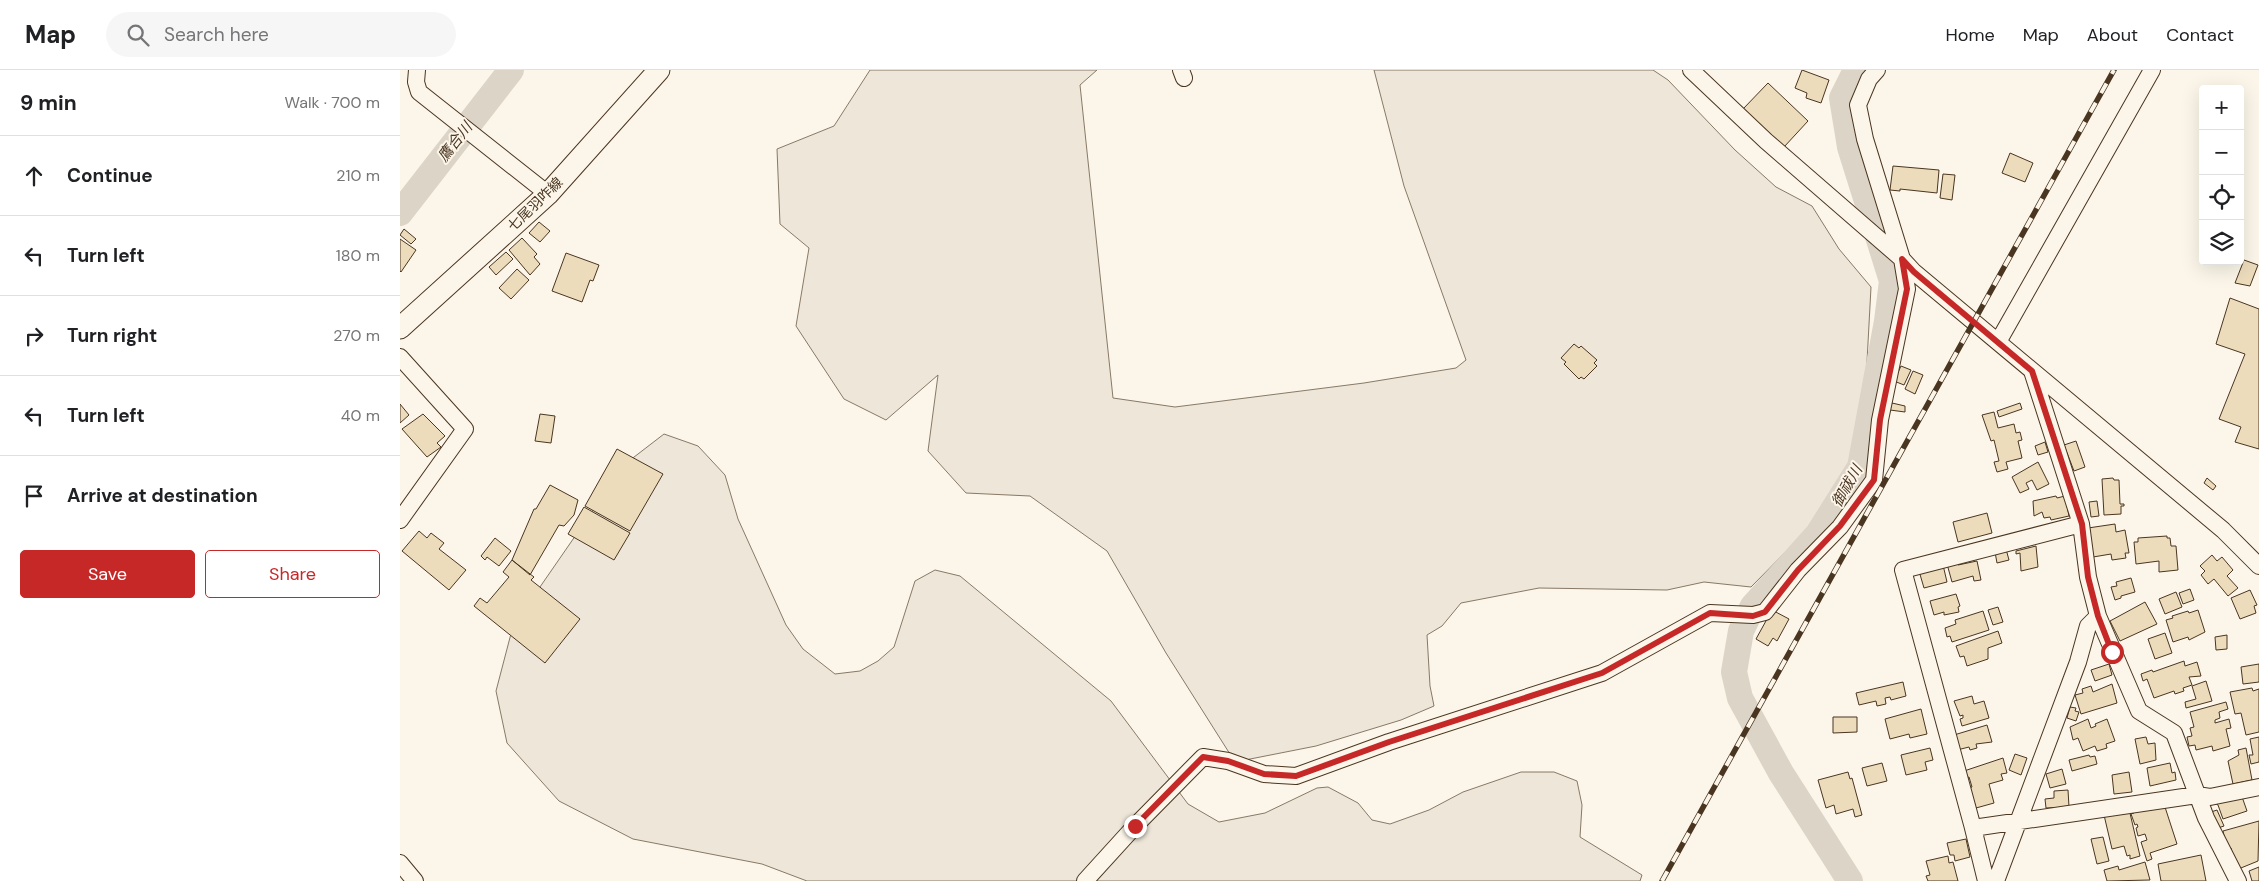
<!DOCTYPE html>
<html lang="en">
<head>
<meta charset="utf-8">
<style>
	:root { --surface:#fff; --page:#f6f6f6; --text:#202124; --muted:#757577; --line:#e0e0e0; --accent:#c62828 }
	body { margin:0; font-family:"DM Sans","Noto Sans JP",sans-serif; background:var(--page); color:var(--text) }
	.controls { position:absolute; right:15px; top:15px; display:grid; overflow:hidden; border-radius:5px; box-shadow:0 5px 20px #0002 }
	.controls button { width:45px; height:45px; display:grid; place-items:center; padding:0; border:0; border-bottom:1px solid var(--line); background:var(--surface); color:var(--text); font:25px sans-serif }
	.stop { position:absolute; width:15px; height:15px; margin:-11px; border:4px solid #c62828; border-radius:50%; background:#fff }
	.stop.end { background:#c62828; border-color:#fff; box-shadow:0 1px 5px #0008 }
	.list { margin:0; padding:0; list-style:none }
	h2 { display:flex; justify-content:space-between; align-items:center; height:65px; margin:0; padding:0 20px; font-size:21px }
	h2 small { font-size:16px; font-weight:400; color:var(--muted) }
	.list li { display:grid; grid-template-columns:32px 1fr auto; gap:15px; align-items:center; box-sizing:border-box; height:80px; padding:0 20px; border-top:1px solid var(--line) }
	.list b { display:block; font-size:19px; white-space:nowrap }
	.list em { font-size:16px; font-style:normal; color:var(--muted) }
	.actions { display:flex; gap:10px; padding:15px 20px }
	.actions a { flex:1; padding:11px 0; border:1px solid var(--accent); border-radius:5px; text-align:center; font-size:18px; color:var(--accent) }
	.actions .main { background:var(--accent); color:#fff }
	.icon { flex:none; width:28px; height:28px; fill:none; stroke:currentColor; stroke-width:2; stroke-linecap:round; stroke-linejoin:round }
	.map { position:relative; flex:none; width:1859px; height:811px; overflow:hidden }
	header { display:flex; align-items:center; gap:30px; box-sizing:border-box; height:70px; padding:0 25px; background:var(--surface); border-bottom:1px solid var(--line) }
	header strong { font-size:24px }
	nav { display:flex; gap:28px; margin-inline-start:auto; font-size:18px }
	.search { width:350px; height:45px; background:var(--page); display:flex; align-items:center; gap:12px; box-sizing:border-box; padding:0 18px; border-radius:28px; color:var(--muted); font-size:19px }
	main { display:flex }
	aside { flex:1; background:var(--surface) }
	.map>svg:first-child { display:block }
	.green { fill:#ede6d9; stroke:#887966 }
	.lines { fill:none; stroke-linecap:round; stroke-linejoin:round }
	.river { stroke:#dcd4c6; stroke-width:26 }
	.building { fill:#ecdcbc; stroke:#4a3520 }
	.minor-casing { stroke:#4a3520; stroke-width:18 }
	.major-casing { stroke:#4a3520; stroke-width:23 }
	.minor { stroke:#fbf6e9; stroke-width:16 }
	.major { stroke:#fbf6e9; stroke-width:21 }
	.rail-casing { stroke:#4a3520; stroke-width:5.5 }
	.rail { stroke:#fbf6e9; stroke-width:4; stroke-dasharray:11; stroke-linecap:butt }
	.route { stroke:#c62828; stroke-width:6 }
	.labels { text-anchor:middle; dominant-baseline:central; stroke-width:4; stroke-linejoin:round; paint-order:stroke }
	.street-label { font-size:14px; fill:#4a3520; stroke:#fbf6e9 }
	.water-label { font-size:15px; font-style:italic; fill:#4a3520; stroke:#fbf6e9 }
</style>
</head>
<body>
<header>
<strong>Map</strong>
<div class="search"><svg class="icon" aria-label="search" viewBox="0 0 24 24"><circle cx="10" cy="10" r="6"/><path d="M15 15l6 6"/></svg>Search here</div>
<nav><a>Home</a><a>Map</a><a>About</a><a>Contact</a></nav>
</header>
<main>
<aside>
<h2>9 min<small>Walk · 700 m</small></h2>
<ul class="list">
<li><svg class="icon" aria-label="ahead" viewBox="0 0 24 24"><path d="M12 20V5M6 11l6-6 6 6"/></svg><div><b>Continue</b></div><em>210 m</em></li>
<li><svg class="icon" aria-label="left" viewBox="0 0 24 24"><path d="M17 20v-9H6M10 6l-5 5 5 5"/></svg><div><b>Turn left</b></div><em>180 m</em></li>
<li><svg class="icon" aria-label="right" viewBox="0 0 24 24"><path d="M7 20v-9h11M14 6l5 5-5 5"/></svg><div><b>Turn right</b></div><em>270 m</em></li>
<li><svg class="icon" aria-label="left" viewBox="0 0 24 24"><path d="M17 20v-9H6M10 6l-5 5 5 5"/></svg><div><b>Turn left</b></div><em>40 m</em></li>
<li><svg class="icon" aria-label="arrive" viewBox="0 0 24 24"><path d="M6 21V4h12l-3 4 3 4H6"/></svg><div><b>Arrive at destination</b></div></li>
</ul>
<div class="actions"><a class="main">Save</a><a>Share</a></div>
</aside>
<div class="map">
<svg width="1859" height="811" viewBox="0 0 1859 811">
	<rect width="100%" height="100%" fill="#fbf6e9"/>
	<path class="green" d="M470,0H697L680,15L713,328L775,337L964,313L1056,298L1066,290L1004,116L974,0H1253L1268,10L1335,80L1376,117L1412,136L1439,179L1471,217L1465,329L1450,397L1420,447L1351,517L1304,512L1267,520L1139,518L1061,533L1042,556L1027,565L1030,616L1034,636L1001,650L916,676L835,692L766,583L707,481L630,426L566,423L528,381L538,305L486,350L444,329L396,256L409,178L380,154L377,79L434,56Z
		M264,364L298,376L325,405L338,449L386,555L403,579L435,604L460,601L478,591L494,577L515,511L535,500L560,506L711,631L788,734L819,752L865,743L917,718L928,717L958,733L972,750L990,754L1029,740L1063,722L1121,702H1154L1177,711L1182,735L1180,767L1242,805L1240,811H407L362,794L233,769L159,731L107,673L96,621L113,556L225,394Z"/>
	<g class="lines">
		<path class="river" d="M0,143L111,0
			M1450,811L1381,703L1340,628L1334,602L1341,561L1353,536L1418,464L1460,397L1487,251L1492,211L1450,77L1442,28L1456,0"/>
	</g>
	<path class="building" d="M1402,0L1429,10L1421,33L1406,28L1407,23L1395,18Z
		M1368,13L1408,51L1384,77L1343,39Z
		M1610,83L1633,93L1625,112L1602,103Z
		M1493,96L1539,100L1537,123L1500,119V121L1490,120Z
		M1543,104L1555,105L1552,130L1540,128Z
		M139,152L150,161L140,172L129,163Z
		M4,159L16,169L11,174L0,165Z
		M122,168L137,184L134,187L140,194L130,205L109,180Z
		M0,169L16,180L1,202L0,201Z
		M106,182L113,189L96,205L89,197Z
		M166,183L199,195L193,211L190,210L182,232L152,221Z
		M1844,190L1858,195L1850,216L1835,213Z
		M117,199L129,210L111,229L99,218Z
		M1830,228L1859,239V379L1835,372L1841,357L1819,349L1845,284L1816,274Z
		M1174,274L1179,278L1181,276L1197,290L1194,293L1197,296L1184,309L1181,307L1179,309L1164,294L1166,292L1161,288Z
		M1501,296L1511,300L1504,315L1494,311Z
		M1513,301L1523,305L1515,324L1505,319Z
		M1492,333L1505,336V342L1490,340Z
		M1620,333L1622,339L1599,347L1597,341Z
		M0,334L9,345L0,353Z
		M1594,342L1598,358L1614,354L1616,363L1620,362L1622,370L1618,371L1622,388L1606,392L1608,399L1597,402L1594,392L1599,391L1594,370L1591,371L1582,345Z
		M23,344L45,366L37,373L41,377L27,387L2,359Z
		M140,344L155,346L151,373L135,371Z
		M1676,371L1685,397L1674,401L1664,375Z
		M1645,372L1648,382L1638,385L1635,376Z
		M217,379L263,404L230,461L185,436Z
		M1638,392L1649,414L1637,420L1632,410L1626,413L1629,419L1620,423L1612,407Z
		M1713,408L1714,410H1719L1720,434H1724V436H1721V444L1704,445L1702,409Z
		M1807,408L1816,416L1813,420L1804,413Z
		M150,415L178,430L174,445L164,456L159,455L130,505L112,490L134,439H136Z
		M1656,426L1657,428L1665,426L1669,446L1651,450L1650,447L1644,448L1642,442L1634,446L1633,431Z
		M1697,431L1699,446L1691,447L1689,432Z
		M184,437L230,463L214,490L168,464Z
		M1587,443L1592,463L1558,472L1553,452Z
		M1715,454L1716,462L1725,460L1729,483H1725L1726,488L1712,490L1711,484L1693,487L1688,458Z
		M19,461L27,468L31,463L44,473L39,479L66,500L49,520L2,481Z
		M1767,466V468H1770L1771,476H1776L1778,500L1759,502V491L1736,494L1734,472H1738V468Z
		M95,468L111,481L99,496L87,487L85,490L81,486Z
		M1636,476L1638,497L1621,501L1620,483L1616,484V481Z
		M1606,479L1609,490L1597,493L1595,482Z
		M1812,485L1817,491L1822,487L1833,500L1827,506L1838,518L1828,526L1814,509L1808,514L1801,505L1805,501L1800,496Z
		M112,490L134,507L131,510L180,549L145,593L74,536L80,528L87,533L109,507L103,502Z
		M1557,491L1558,495L1577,491L1581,510L1574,511L1573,506L1552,512L1547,494Z
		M1543,495L1547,512L1524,518L1519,501Z
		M1731,508L1735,522L1721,526V528L1715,530L1711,517L1717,516L1716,512Z
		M1790,519L1794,530L1783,534L1779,523Z
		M1850,520L1857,535L1854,536L1856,543L1840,549L1831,528Z
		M1776,522L1782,537L1765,544L1759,529Z
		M1556,524L1560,536L1558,537L1559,542L1544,545V542L1534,545L1530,531Z
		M1745,532L1757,554L1720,571L1710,551Z
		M1598,537L1603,552L1593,555L1588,540Z
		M1372,540L1389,549L1377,571L1373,568L1368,576L1356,569Z
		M1798,540L1805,562L1789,570L1788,567L1773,572L1766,550L1773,548L1772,546L1788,541L1789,543Z
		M1583,541L1589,560L1552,572L1550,566L1547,567L1545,558L1556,554L1555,550Z
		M1598,561L1602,573L1588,578V589L1567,596L1564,586L1560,587L1556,576Z
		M1765,563L1772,583L1755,589L1748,569Z
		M1827,565V579L1816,580L1815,567Z
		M1784,591L1785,596L1797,592L1801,606L1789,607L1792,615L1783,618L1784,621L1775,624L1774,621L1754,628L1747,609L1743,611L1741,604L1752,600L1753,602Z
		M1709,594L1712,605L1695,611L1691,600Z
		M1859,594V612L1843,614L1841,597Z
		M1806,611L1812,631L1786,638L1785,632L1796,629L1792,616Z
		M1503,612L1506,626L1491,630L1490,627L1485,628L1486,634L1477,636L1476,631L1459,635L1456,623Z
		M1712,614L1717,633L1681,644L1675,625L1683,623L1682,619L1691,616L1693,622Z
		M1852,618L1853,621L1859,619V662L1846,665L1841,643L1835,644L1830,622Z
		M1572,626L1574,634L1584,631L1589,648L1562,656L1560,649L1563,648V645L1560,646L1554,631Z
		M1826,632L1828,639L1819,642L1820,648L1815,650V653L1829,649L1831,658L1826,659L1830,676L1813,681L1812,676L1796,680L1795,675L1789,676L1787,667L1792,666L1790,658L1794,657L1790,642Z
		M1670,637L1676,638L1675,641L1679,642L1676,651L1667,648Z
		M1521,639L1527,664L1510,668L1509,664L1490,669L1485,649Z
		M1433,647H1457V662L1433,663Z
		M1688,649L1691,658L1696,656L1695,654L1707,649L1715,671L1706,674L1707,678L1697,681L1695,676L1683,681L1678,668L1673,670L1670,657Z
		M1587,655L1592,672L1576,674L1577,678L1570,680L1569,677L1557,680L1554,665Z
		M1746,667L1748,674L1755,673L1756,690L1740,694L1735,669Z
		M1859,667V692L1851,694L1849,685H1853L1850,669Z
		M1530,678L1533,690L1525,692L1527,700L1506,705L1501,685Z
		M1846,678L1852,710L1833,714L1828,691L1839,685L1838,680Z
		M1615,684L1627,688L1621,705L1609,700Z
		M1689,685L1690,687L1695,686L1697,694L1672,701L1669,690Z
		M1603,688L1607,703L1601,704L1603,710L1589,714L1594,733L1576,738L1570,718L1572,717L1569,707L1566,708L1564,701Z
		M1482,693L1487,711L1467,716L1462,698Z
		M1770,693L1772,703L1775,702L1776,710L1750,716L1747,698Z
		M1662,699L1666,714L1650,718L1646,704Z
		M1448,702L1450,709L1452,708L1462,745L1455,747L1453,739L1436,744L1434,735L1426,738L1418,710Z
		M1729,702L1732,722L1714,724L1712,705Z
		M1668,720L1669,737L1646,738L1645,729L1654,728V721Z
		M1841,724L1847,741L1823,749L1818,735L1815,733Z
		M1764,734L1777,774L1750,783L1752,789L1747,791L1741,772L1747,770L1745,764L1738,766L1736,758L1738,757L1737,754L1735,755L1731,744L1734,743L1733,740Z
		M1729,739L1740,786L1730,789V785L1727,786L1724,776L1712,779L1704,745Z
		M1817,740L1824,756L1818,758L1811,742Z
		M1859,751L1858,791L1836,800L1831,778L1827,779L1823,761Z
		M1703,767L1709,791L1697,794L1691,769Z
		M1566,769L1570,787L1555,791L1554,785H1550L1547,773Z
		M1801,785L1806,811H1761L1758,794Z
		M1548,786L1549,793L1553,792L1558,811H1528L1526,806L1530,805L1526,791Z
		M1745,792L1750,810L1707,811L1704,800L1718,796L1719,800Z
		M1859,797V811H1852L1849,801Z"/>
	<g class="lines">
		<g class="minor-casing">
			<path id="minor" d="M17,0L16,12L19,22L148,124
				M781,0L784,8
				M1291,0L1366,71L1502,189L1514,202L1823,460L1859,496
				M1598,272L1752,0
				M0,287L65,359L0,450
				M1632,301L1681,454L1688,507L1698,546L1739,641L1774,663L1806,748L1838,811
				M1681,454L1503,500L1573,758L1797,725L1810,727L1859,717
				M1573,758L1586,811
				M0,793L15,811
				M685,811L735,756L803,687L828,691L864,704L896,706L989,672L1202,603L1310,543L1353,545L1365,542L1398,500L1440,457L1474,410L1480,350L1507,219L1502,189L1465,69L1458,35L1469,9L1477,0
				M1596,811L1678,592L1688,556L1698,546"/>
		</g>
		<g class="major-casing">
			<path id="major" d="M0,258L148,124L259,0"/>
		</g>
		<use href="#minor" class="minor"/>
		<use href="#major" class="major"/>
		<g class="rail-casing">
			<path id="rail" d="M1262,811L1714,0"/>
		</g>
		<use href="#rail" class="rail"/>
	</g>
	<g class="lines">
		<path class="route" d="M735,756L803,687L828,691L864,704L896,706L989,672L1202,603L1310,543L1353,546L1365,542L1398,500L1440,456L1474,410L1480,350L1507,219L1502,189L1514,202L1632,301L1682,454L1688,507L1698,546L1712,582"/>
	</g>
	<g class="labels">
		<g class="street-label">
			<text transform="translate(135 134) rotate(-44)">七尾羽咋線</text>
		</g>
		<g class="water-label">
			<text transform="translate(55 72) rotate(-52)">鷹合川</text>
			<text transform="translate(1447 416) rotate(-60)">御祓川</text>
		</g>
	</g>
</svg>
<div class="controls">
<button>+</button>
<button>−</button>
<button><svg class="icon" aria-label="locate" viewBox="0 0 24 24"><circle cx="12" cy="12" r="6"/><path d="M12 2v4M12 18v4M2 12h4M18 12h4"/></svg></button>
<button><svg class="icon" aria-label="layers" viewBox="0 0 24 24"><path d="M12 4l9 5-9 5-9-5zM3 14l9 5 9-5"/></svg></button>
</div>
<div class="stop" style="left:1712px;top:582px"></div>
<div class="stop end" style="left:735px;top:756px"></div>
</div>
</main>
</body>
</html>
